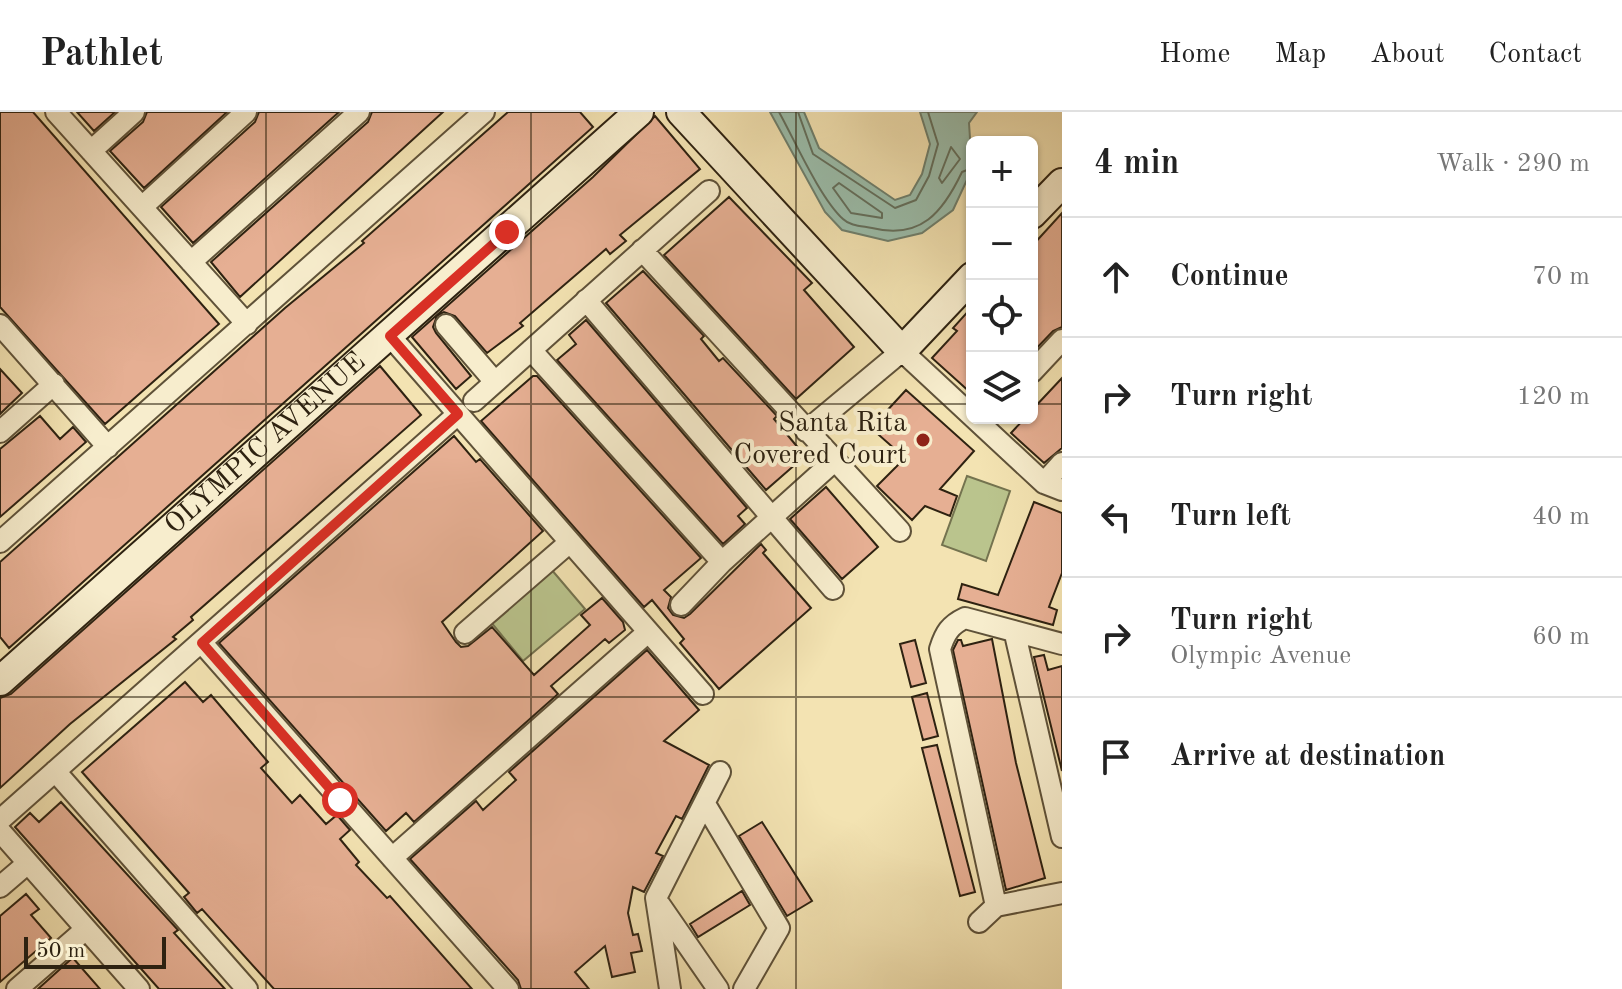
<!DOCTYPE html>
<html lang="en">
<head>
<meta charset="utf-8">
<style>
	:root { --surface:#fff; --page:#f2f2f2; --text:#222; --muted:#767676; --line:#e0e0e0 }
	body { margin:0; font-family:"Old Standard TT",serif; background:var(--page); color:var(--text) }
	.controls { position:absolute; right:24px; top:24px; display:grid; overflow:hidden; border-radius:12px; box-shadow:0 2px 6px #0004 }
	.controls button { width:72px; height:72px; display:grid; place-items:center; padding:0; border:0; border-bottom:2px solid var(--line); background:var(--surface); color:var(--text); font:40px sans-serif }
	.scale { position:absolute; left:24px; bottom:20px; width:142px; box-sizing:border-box; padding-left:8px; border:4px solid #2e2211; border-top:0; font-size:22px; line-height:28px; white-space:nowrap; color:#2e2211; -webkit-text-stroke:6px #f7edcd; paint-order:stroke }
	.stop { position:absolute; width:24px; height:24px; margin:-18px; border:6px solid #d93025; border-radius:50%; background:#fff }
	.stop.end { background:#d93025; border-color:#fff; box-shadow:0 2px 8px #0008 }
	.list { margin:0; padding:0; list-style:none }
	h2 { display:flex; justify-content:space-between; align-items:center; height:104px; margin:0; padding:0 32px; font-size:34px }
	h2 small { font-size:26px; font-weight:400; color:var(--muted) }
	.list li { display:grid; grid-template-columns:52px 1fr auto; gap:24px; align-items:center; box-sizing:border-box; height:120px; padding:0 32px; border-top:2px solid var(--line) }
	.list b { display:block; font-size:30px; white-space:nowrap }
	.list p { margin:0; font-size:26px; white-space:nowrap; color:var(--muted) }
	.list em { font-size:26px; font-style:normal; color:var(--muted) }
	.icon { flex:none; width:44px; height:44px; fill:none; stroke:currentColor; stroke-width:2; stroke-linecap:round; stroke-linejoin:round }
	.map { position:relative; flex:none; width:1062px; height:877px; overflow:hidden }
	header { display:flex; align-items:center; gap:48px; box-sizing:border-box; height:112px; padding:0 40px; background:var(--surface); border-bottom:2px solid var(--line) }
	header strong { font-size:38px }
	nav { display:flex; gap:44px; margin-inline-start:auto; font-size:28px }
	main { display:flex }
	aside { flex:1; background:var(--surface) }
	.map>svg:first-child { display:block }
	.green { fill:#bac48d; stroke:#74734f; stroke-width:2 }
	.water { fill:#9bbeac; stroke:#6f806e; stroke-width:2 }
	.lines { fill:none; stroke-linecap:round; stroke-linejoin:round }
	.shore { stroke:#64705e; stroke-width:2 }
	.building { fill:#e6af93; stroke:#2e2211; stroke-width:2 }
	.street-casing { stroke:#5f5239; stroke-width:24 }
	.secondary-casing { stroke:#2e2211; stroke-width:32 }
	.street { stroke:#f7edcd; stroke-width:20 }
	.secondary { stroke:#f7edcd; stroke-width:28 }
	.route { stroke:#d93025; stroke-width:10 }
	.grid { fill:none; stroke:#2e2211; stroke-width:2; stroke-opacity:0.55 }
	.poi-dot { fill:#8f2418; stroke:#f7edcd; stroke-width:3 }
	.labels { text-anchor:middle; dominant-baseline:central; stroke-width:8; stroke-linejoin:round; paint-order:stroke }
	.poi-label { font-size:28px; fill:#2e2211; stroke:#f7edcd; text-anchor:end }
	.street-label { font-size:28px; fill:#2e2211; stroke:#f7edcd }
</style>
</head>
<body>
<header>
<strong>Pathlet</strong>
<nav><a>Home</a><a>Map</a><a>About</a><a>Contact</a></nav>
</header>
<main>
<div class="map">
<svg width="1062" height="877" viewBox="0 0 1062 877">
	<rect width="100%" height="100%" fill="#f3e3b2"/>
	<filter id="stains"><feTurbulence type="fractalNoise" baseFrequency=".0025" numOctaves="4"/><feColorMatrix values="0 0 0 0 .2 0 0 0 0 .09 0 0 0 0 .02 0 0 0 .5 -.17"/></filter>
	<radialGradient id="worn" r=".72"><stop offset=".6" stop-color="#630" stop-opacity="0"/><stop offset="1" stop-color="#630" stop-opacity=".3"/></radialGradient>
	<path class="green" d="M967,364L1010,379L986,449L942,433Z
		M551,457L585,497L523,549L490,509Z"/>
	<path class="water" d="M770,0H804L819,36L895,88L910,83L922,62L930,32L920,0H977L969,11L972,57L953,98L922,121L888,129L842,118L825,100Z"/>
	<g class="lines">
		<path class="shore" d="M779,0C795,29 820,86 843,107C850,114 862,114 872,116C921,128 943,100 962,60L972,56
			M798,0L813,42L895,96L916,88L929,64L938,32L928,0
			M951,35L960,47L942,71L939,66Z
			M839,71L882,101V106L851,101L833,76Z"/>
	</g>
	<path class="building" d="M0,0H33L219,212L105,312L0,195Z
		M77,0H115L94,19Z
		M147,0H227L144,76L110,39L143,10Z
		M259,0H339L193,131L161,95L255,10Z
		M372,0H443L240,185L211,150L368,10Z
		M508,0H580L593,15L9,536L0,525V450L285,196L364,131L362,129Z
		M655,4L700,57L620,123L626,129L610,142L606,137L520,211L523,214L487,241L455,204L444,200L437,204L433,215L436,221L471,264L456,277L412,225L593,65Z
		M729,85L812,171L804,178L854,235L796,287L664,143Z
		M1062,101V215L1053,219L1032,241V134Z
		M643,159L704,224L701,227L719,249L723,246L777,304L774,307L805,344L766,378L606,191Z
		M972,195V282L932,246L957,219L953,216Z
		M586,208L747,396L738,404L745,412L723,432L557,248L576,232L569,223Z
		M380,254L421,303L191,505L193,508L173,525L176,527L70,612L0,676V586L11,582Z
		M0,257L22,281L0,302Z
		M533,264H537L701,446L664,478L671,485L668,496L673,503L684,506L690,502L761,432L766,438L763,441L811,496L719,577L680,531L684,527L652,488L644,495L481,309Z
		M1062,266V336L1044,351L1011,321L1025,306H1032V298Z
		M906,278L974,339L940,377L957,384L950,404L925,394L912,408L877,374L905,346L871,316Z
		M40,304L60,327L73,315L86,330L0,405V337Z
		M454,324L476,350L480,347L543,419L442,510L456,530L461,535L468,534L492,515L534,563L590,513L581,503L602,486L623,510L625,518L609,531L605,527L551,574L558,582L414,710L406,701L386,719L219,531Z
		M826,375L878,435L842,467L790,407Z
		M1034,390L1062,401V461L1049,495L1057,498L1053,513L958,487L962,472L998,483Z
		M992,527L1016,651L1045,766L1006,778L953,538L958,528H961L963,534Z
		M915,528L926,571L911,575L900,532Z
		M647,538L699,598L664,629L709,653L682,707L676,704L656,741L663,744L644,780L633,775L628,801L633,823L638,822L642,839L631,841L635,860L612,865L605,834L575,860L589,877H521L518,868L410,747L476,689L483,698L516,668L509,660Z
		M1044,543L1048,558L1062,554V659L1034,545Z
		M185,570L203,590L211,583L268,650L261,656L292,691L300,683L326,712L337,703L350,718L340,727L359,750L356,753L387,786L390,784L472,877H274L202,797L197,801L184,785L189,781L82,660Z
		M927,581L938,624L923,628L912,585Z
		M937,633L975,780L960,784L922,636Z
		M61,690L178,818L174,821L225,877H159L15,715L30,701L39,710Z
		M762,710L812,789L787,804L739,724Z
		M742,779L750,793L698,825L690,812Z
		M26,782L39,797L31,803L51,826L0,870V804Z
		M73,846L100,877H38L69,849Z"/>
	<g class="lines">
		<g class="street-casing">
			<path id="street" d="M56,0L247,212
				M91,39L134,0
				M142,95L246,0
				M642,138L900,419
				M191,150L359,0
				M586,188L833,477
				M0,213L108,335
				M446,213L495,270
				M390,224L703,582
				M531,238L722,450
				M1032,260L1062,228
				M474,289L709,79
				M806,319L902,239L1044,371L1062,378
				M0,320L54,272
				M1044,371L1062,351
				M0,430L484,0
				M681,493L722,450L833,350
				M465,521L570,430
				M1015,522L1062,725
				M202,531L508,877
				M55,659L247,877
				M705,692L779,816L744,877
				M0,708L458,302
				M0,719L139,877
				M392,746L648,520
				M0,775L28,751
				M660,793L718,877
				M996,794L940,537C945,521 950,513 965,506L1062,532
				M979,810L996,794L1062,781
				M17,877L86,817
				M670,877L656,786L720,660"/>
		</g>
		<g class="secondary-casing">
			<g id="secondary">
				<path d="M681,0L902,239L972,165"/>
				<path d="M1032,102L1062,71"/>
				<path id="s1" d="M0,569L639,0"/>
			</g>
		</g>
		<use href="#street" class="street"/>
		<use href="#secondary" class="secondary"/>
	</g>
	<g class="lines">
		<path class="route" d="M340,688L202,531L458,302L390,224L507,120"/>
	</g>
	<path class="grid" d="M266,0V877M531,0V877M796,0V877M0,292H972M1032,292H1062M0,585H1062"/>
	<circle class="poi-dot" cx="923" cy="328" r="8"/>
	<g class="labels">
		<g class="poi-label">
			<text x="907" y="312">Santa Rita<tspan x="907" dy="32">Covered Court</tspan></text>
		</g>
		<g class="street-label">
			<text stroke="none"><textPath href="#s1" startOffset="356">OLYMPIC AVENUE</textPath></text>
		</g>
	</g>
	<rect width="100%" height="100%" filter="url(#stains)"/>
	<rect width="100%" height="100%" fill="url(#worn)"/>
</svg>
<div class="controls">
<button>+</button>
<button>−</button>
<button><svg class="icon" aria-label="locate" viewBox="0 0 24 24"><circle cx="12" cy="12" r="6"/><path d="M12 2v4M12 18v4M2 12h4M18 12h4"/></svg></button>
<button><svg class="icon" aria-label="layers" viewBox="0 0 24 24"><path d="M12 4l9 5-9 5-9-5zM3 14l9 5 9-5"/></svg></button>
</div>
<div class="scale">50 m</div>
<div class="stop" style="left:340px;top:688px"></div>
<div class="stop end" style="left:507px;top:120px"></div>
</div>
<aside>
<h2>4 min<small>Walk · 290 m</small></h2>
<ul class="list">
<li><svg class="icon" aria-label="ahead" viewBox="0 0 24 24"><path d="M12 20V5M6 11l6-6 6 6"/></svg><div><b>Continue</b></div><em>70 m</em></li>
<li><svg class="icon" aria-label="right" viewBox="0 0 24 24"><path d="M7 20v-9h11M14 6l5 5-5 5"/></svg><div><b>Turn right</b></div><em>120 m</em></li>
<li><svg class="icon" aria-label="left" viewBox="0 0 24 24"><path d="M17 20v-9H6M10 6l-5 5 5 5"/></svg><div><b>Turn left</b></div><em>40 m</em></li>
<li><svg class="icon" aria-label="right" viewBox="0 0 24 24"><path d="M7 20v-9h11M14 6l5 5-5 5"/></svg><div><b>Turn right</b><p>Olympic Avenue</p></div><em>60 m</em></li>
<li><svg class="icon" aria-label="arrive" viewBox="0 0 24 24"><path d="M6 21V4h12l-3 4 3 4H6"/></svg><div><b>Arrive at destination</b></div></li>
</ul>
</aside>
</main>
</body>
</html>
